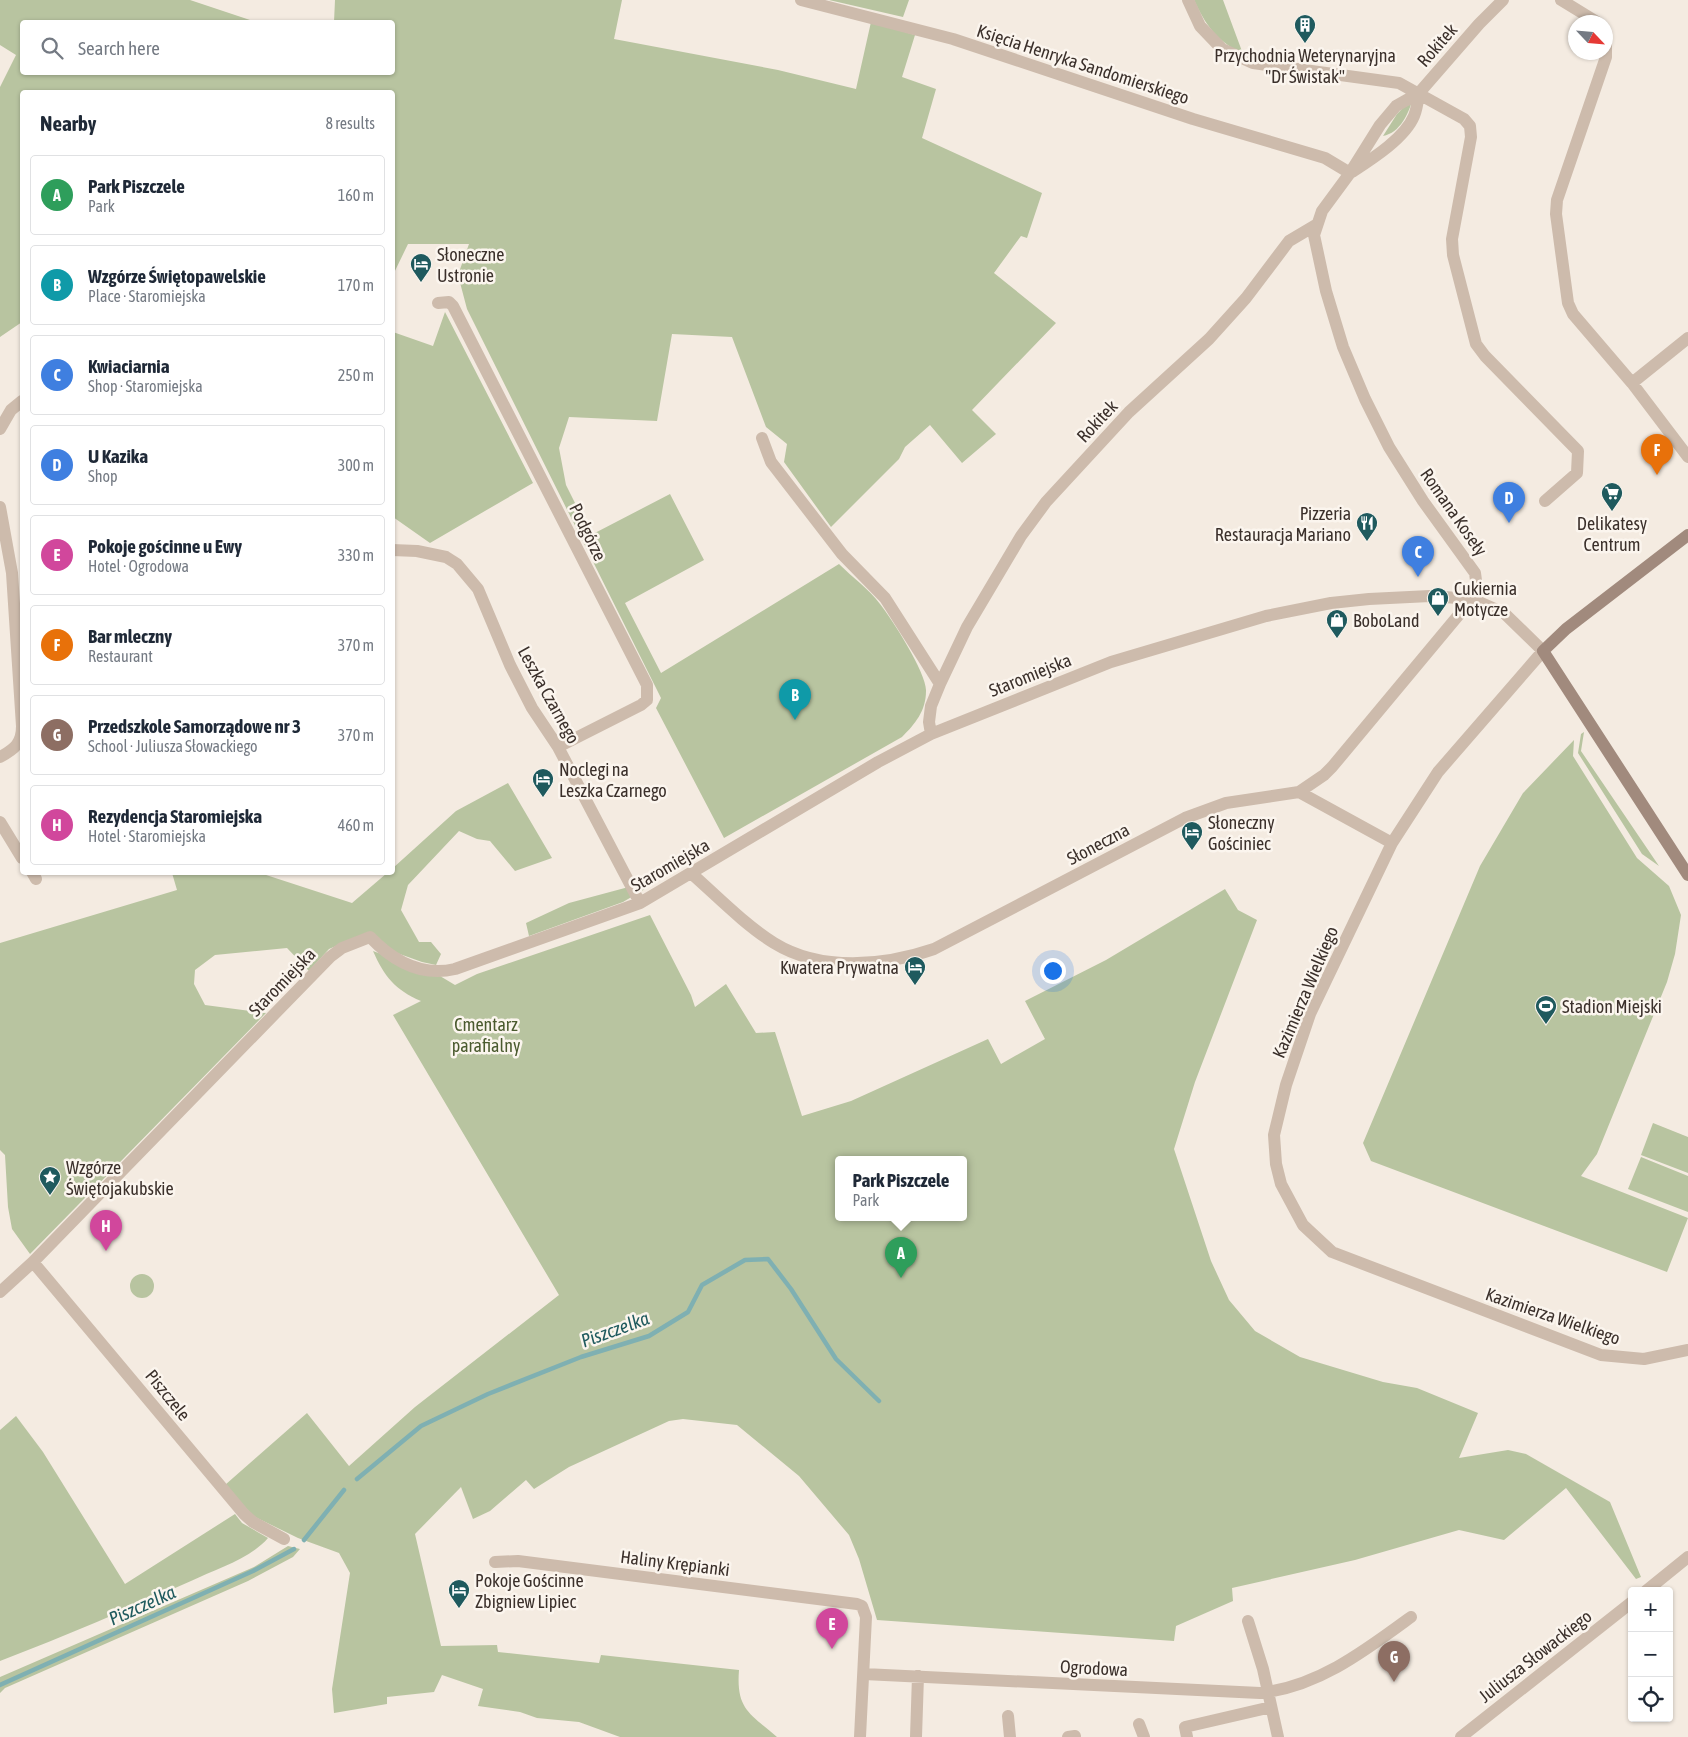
<!DOCTYPE html>
<html lang="en">
<head>
<meta charset="utf-8">
<style>
	:root { --surface:#fff; --page:#f6f6f7; --text:#1f2937; --muted:#747a83; --line:#e0e1e3; --accent:#db2777 }
	body { margin:0; font-family:"Asap Condensed",sans-serif; background:var(--page); color:var(--text) }
	.controls { position:absolute; right:15px; bottom:15px; display:grid; overflow:hidden; border-radius:5px; box-shadow:0 1px 4px #0004 }
	.controls button { width:45px; height:45px; display:grid; place-items:center; padding:0; border:0; border-bottom:1px solid var(--line); background:var(--surface); color:var(--text); font:25px sans-serif }
	.compass { position:absolute; left:1568px; top:15px; width:45px; height:45px; border-radius:50%; background:var(--surface); box-shadow:0 1px 4px #0004; rotate:116deg }
	.you { position:absolute; left:1052px; top:970px; width:18px; height:18px; margin:-12px; border:4px solid #fff; border-radius:50%; background:#1a73e8; box-shadow:0 0 0 8px #1a73e833 }
	.badge { display:grid; place-items:center; width:32px; height:32px; border-radius:50%; background:var(--accent); color:#fff; font-size:16px; font-weight:700 }
	.pin { position:absolute; translate:-50% -41px; filter:drop-shadow(0 1px 2px #0008) }
	.pin::after { content:''; position:absolute; top:26px; width:18px; height:15px; background:inherit; clip-path:polygon(0 0,100% 0,50% 100%) }
	.popup { position:absolute; left:835px; top:1156px; width:132px; height:65px; box-sizing:border-box; display:grid; place-content:center; border-radius:5px; background:var(--surface); filter:drop-shadow(0 1px 4px #0005); font-size:16px; white-space:nowrap; color:var(--muted) }
	.popup b { font-size:19px; color:var(--text) }
	.popup::after { content:''; position:absolute; left:50%; top:100%; margin-left:-10px; border:10px solid transparent; border-top-color:var(--surface) }
	.list { margin:0; padding:0; list-style:none }
	h2 { display:flex; justify-content:space-between; align-items:center; height:65px; margin:0; padding:0 20px; font-size:21px }
	h2 small { font-size:16px; font-weight:400; color:var(--muted) }
	.list li { display:grid; grid-template-columns:32px 1fr auto; gap:15px; align-items:center; box-sizing:border-box; height:80px; margin:0 10px 10px; padding:0 10px; border:1px solid var(--line); border-radius:5px }
	.list b { display:block; font-size:19px; white-space:nowrap }
	.list p { margin:0; font-size:16px; white-space:nowrap; color:var(--muted) }
	.list em { font-size:16px; font-style:normal; color:var(--muted) }
	.icon { flex:none; width:28px; height:28px; fill:none; stroke:currentColor; stroke-width:2; stroke-linecap:round; stroke-linejoin:round }
	.map { position:relative; flex:none; width:1688px; height:1737px; overflow:hidden }
	.search { position:absolute; background:var(--surface); box-shadow:0 1px 4px #0004; left:20px; top:20px; width:375px; height:55px; display:flex; align-items:center; gap:12px; box-sizing:border-box; padding:0 18px; border-radius:5px; color:var(--muted); font-size:19px }
	.panel { position:absolute; background:var(--surface); box-shadow:0 1px 4px #0004; left:20px; top:90px; width:375px; height:785px; border-radius:5px }
	.map>svg:first-child { display:block }
	.green { fill:#b8c4a0; fill-rule:evenodd }
	.lines { fill:none; stroke-linecap:round; stroke-linejoin:round }
	.stream { stroke:#7fb0b2; stroke-width:4.5 }
	.street { stroke:#cdbbac; stroke-width:12 }
	.secondary { stroke:#a18a7d; stroke-width:12 }
	.labels { text-anchor:middle; dominant-baseline:central; stroke-width:5; stroke-linejoin:round; paint-order:stroke }
	.street-label { font-size:18px; fill:#3b302b; stroke:#fbf5ee }
	.poi-label { font-size:18px; fill:#3b302b; stroke:#fbf5ee; text-anchor:start }
	.park-label { font-size:18px; fill:#4a5a2e; stroke:#fbf5ee }
	.water-label { font-size:19px; font-style:italic; fill:#1f5a5e; stroke:#fbf5ee }
</style>
</head>
<body>
<div class="map">
<svg width="1688" height="1737" viewBox="0 0 1688 1737">
	<rect width="100%" height="100%" fill="#f4ebe1"/>
	<path class="green" d="M0,0H190L256,22H22V72H392V22H334L335,0H622L614,39L778,70L856,89L871,22L915,35L902,77L936,89L922,138L1042,193L1027,238L1021,236L994,273L1056,323L972,410L996,434L962,463L930,425L905,447L899,459L831,527L784,462L787,444L766,427L732,337L672,334L657,421L569,417L559,448L566,485L591,535L670,494L704,560L625,603L661,673L839,564C852,577 869,589 880,604C892,619 927,674 926,691C926,711 915,724 902,737L724,838L656,708L661,698L467,309L458,275L469,244H408L393,275L392,92H22V322L0,337V87L16,55L0,45Z
		M829,0H909L903,17Z
		M1194,0H1223L1243,54C1217,41 1206,26 1194,0Z
		M1413,98C1409,113 1400,133 1383,136L1397,114Z
		M445,312L533,483L430,543L393,517V332L433,346Z
		M1584,732L1581,751L1659,866L1642,854L1578,753L1581,734Z
		M1574,740L1573,756L1637,858L1669,886L1681,915L1675,954L1667,982L1597,1154L1581,1176L1688,1218L1667,1272L1371,1161L1363,1143L1480,866L1523,793Z
		M508,783L552,858L515,871L490,841L477,839L459,831L408,885L401,910L419,942H431L441,954L436,965L422,962L355,938L329,949L309,971L287,948L215,955L195,970L194,984L205,1005L266,1013L30,1254L12,1229L8,1207L5,1155L0,1150V943L177,890L172,873H260L352,903L387,873L392,872L393,868L456,811Z
		M636,885L645,889L623,902L529,936L526,923L569,903Z
		M1225,889L1238,910L1257,920L1195,1082L1174,1149L1211,1261L1229,1300L1255,1331L1300,1357L1383,1382L1417,1388L1478,1413L1459,1458L1508,1450L1526,1454L1610,1502L1641,1577L1636,1579L1566,1488L1504,1540L1459,1530L1355,1560L1232,1588L1233,1601L1176,1626L1174,1641L877,1620L859,1559L849,1535L799,1476L737,1425L683,1419L669,1421L569,1467L534,1489L526,1480L490,1511L473,1519L461,1487L415,1534L441,1646L497,1645L498,1652L599,1663L601,1655L739,1670C736,1709 749,1713 777,1737H620L579,1722L537,1718L520,1712L478,1706L483,1689L442,1675L434,1692L387,1697V1704L334,1713L332,1689L350,1573L339,1553L298,1538L253,1516L225,1485L307,1413L349,1466L415,1407L559,1295L393,1015L421,1001C395,990 384,976 373,951L440,976L455,985L477,974L650,915L691,995L695,1007L726,984L756,1033L775,1032L802,1116L851,1101L988,1039L1001,1064L1045,1039L1025,1001L1106,960ZM838,1159H964V1217H838Z
		M1653,1123L1688,1137V1173L1641,1155Z
		M1641,1157L1688,1176V1212L1628,1189Z
		M130 1286a12 12 0 1 1 24 0a12 12 0 1 1-24 0Z
		M16,1416L43,1452L125,1584L235,1514L242,1523L268,1538C250,1559 216,1569 191,1581C128,1609 65,1636 0,1661V1430Z
		M288,1546L300,1549L293,1557L248,1581L5,1688L0,1693V1677L254,1567Z"/>
	<g class="lines">
		<path class="stream" d="M357,1479L421,1426L488,1394L581,1357L649,1336L688,1312L702,1285L745,1260L768,1259L791,1289L836,1359L879,1401
			M304,1540L344,1490
			M0,1685L253,1571L294,1549"/>
		<path class="street" d="M801,0L953,39L1193,119L1325,158L1350,173
			M1188,0L1200,26L1222,49L1253,63L1399,83L1464,119L1470,126L1471,137L1452,239L1453,255L1476,344L1485,356L1578,451L1577,473L1545,501
			M1503,0L1479,24L1419,93L1396,106L1380,125L1350,173L1322,211L1314,235L1326,291L1343,347L1365,399L1389,447L1423,501L1475,573L1477,588L1472,599L1504,613L1543,651L1438,772L1392,843L1310,1014L1286,1085L1274,1135L1276,1164L1281,1184L1303,1225L1332,1252L1601,1355L1644,1359L1688,1350
			M1561,0L1597,22
			M1606,37V57L1557,200L1556,214L1568,303L1573,314L1632,383L1688,457
			M1352,172C1372,159 1405,138 1414,116C1417,109 1418,100 1419,93
			M438,303L449,302L453,306L647,685V700L641,705L558,747
			M1632,383L1688,338
			M0,429L11,410L22,401
			M762,438L771,462L842,554L885,598L940,684
			M0,507L12,573L22,726C22,743 15,749 0,757
			M392,550L417,551L446,557L457,564L478,589L510,665L532,708L558,747L640,903
			M931,734L929,722L931,706L940,684L967,627L1021,536L1046,502L1129,412L1209,339L1246,298L1289,241L1316,225
			M1299,792L1392,843
			M0,822L22,858
			M32,872L36,879
			M692,874C718,897 744,924 774,943C821,972 884,966 934,949L1185,818L1226,803L1299,792L1324,775L1332,767L1472,599
			M33,1262L244,1514L253,1522L284,1539
			M0,1292L33,1262L330,957L342,948L370,937C393,961 421,977 455,969L640,903L878,762L931,734L1111,662L1266,616L1331,603L1369,599L1430,596L1472,599
			M495,1562L518,1561L857,1604L862,1606L866,1617L860,1737
			M1646,1591L1688,1557
			M1248,1621L1263,1669L1278,1737
			M864,1674L1260,1693C1318,1687 1366,1650 1411,1617
			M1008,1716L1010,1737
			M1139,1724L1144,1737
			M916,1737L918,1676
			M1068,1737L1075,1736
			M1187,1737L1185,1727L1271,1707
			M1461,1737L1632,1602"/>
		<path class="secondary" d="M1688,535L1566,629L1543,651L1688,875"/>
	</g>
	<defs>
		<g id="building-pin" transform="scale(1.125)"><path d="M0 17L-7.5 6A9.5 9.5 0 1 1 7.5 6Z" fill="#1f5a5e" stroke="#fbf5ee"/><path d="M-4-6H4V6H1V3H-1V6H-4ZM-2.5-4.3h1.7v1.8h-1.7ZM.8-4.3h1.7v1.8H.8ZM-2.5-1h1.7V.8h-1.7ZM.8-1h1.7V.8H.8Z" fill="#fff"/></g>
		<g id="hotel-pin" transform="scale(1.125)"><path d="M0 17L-7.5 6A9.5 9.5 0 1 1 7.5 6Z" fill="#1f5a5e" stroke="#fbf5ee"/><path d="M-6-4.5h1.5V1H6V5H4.5V3h-9V5H-6ZM-4 0a1.8 1.8 0 1 1 3.6 0ZM.5 0V-2.5h3Q6-2.5 6 0Z" fill="#fff"/></g>
		<g id="supermarket-pin" transform="scale(1.125)"><path d="M0 17L-7.5 6A9.5 9.5 0 1 1 7.5 6Z" fill="#1f5a5e" stroke="#fbf5ee"/><path d="M-6-5.5h2.5l.6 2H6L4.5 2H-2.5L-4.4-4H-6ZM-1.5 3.2a1.3 1.3 0 1 0 .1 0ZM3 3.2a1.3 1.3 0 1 0 .1 0Z" fill="#fff"/></g>
		<g id="restaurant-pin" transform="scale(1.125)"><path d="M0 17L-7.5 6A9.5 9.5 0 1 1 7.5 6Z" fill="#1f5a5e" stroke="#fbf5ee"/><path d="M-5-6h1v4h1v-4h1v4h1v-4h1v5L-1.5 .5V6h-2V.5L-5-1ZM5-6V6H3V1.5H1.5Q1.5-4 5-6Z" fill="#fff"/></g>
		<g id="shop-pin" transform="scale(1.125)"><path d="M0 17L-7.5 6A9.5 9.5 0 1 1 7.5 6Z" fill="#1f5a5e" stroke="#fbf5ee"/><path d="M-5-2.5h2.3a2.7 3.5 0 0 1 5.4 0H5L5.5 6h-11ZM-1.5-2.5h3a1.5 2.3 0 0 0-3 0Z" fill="#fff"/></g>
		<g id="stadium-pin" transform="scale(1.125)"><path d="M0 17L-7.5 6A9.5 9.5 0 1 1 7.5 6Z" fill="#1f5a5e" stroke="#fbf5ee"/><path d="M0-5a6.5 5 0 1 0 0 10a6.5 5 0 1 0 0-10ZM-3.5-1.8h7v3.6h-7Z" fill="#fff"/></g>
		<g id="sight-pin" transform="scale(1.125)"><path d="M0 17L-7.5 6A9.5 9.5 0 1 1 7.5 6Z" fill="#1f5a5e" stroke="#fbf5ee"/><path d="M0-6L1.8-2.2L6-1.7L2.9 1.2L3.7 5.4L0 3.3L-3.7 5.4L-2.9 1.2L-6-1.7L-1.8-2.2Z" fill="#fff"/></g>
	</defs>
	<g fill-rule="evenodd">
		<use href="#building-pin" x="1305" y="25"/>
		<use href="#hotel-pin" x="421" y="264"/>
		<use href="#supermarket-pin" x="1612" y="493"/>
		<use href="#restaurant-pin" x="1367" y="523"/>
		<use href="#shop-pin" x="1438" y="598"/>
		<use href="#shop-pin" x="1337" y="620"/>
		<use href="#hotel-pin" x="543" y="779"/>
		<use href="#hotel-pin" x="1192" y="832"/>
		<use href="#hotel-pin" x="915" y="967"/>
		<use href="#stadium-pin" x="1546" y="1006"/>
		<use href="#sight-pin" x="50" y="1177"/>
		<use href="#hotel-pin" x="459" y="1590"/>
	</g>
	<g class="labels">
		<g class="street-label">
			<text transform="translate(1437 45) rotate(-49)">Rokitek</text>
			<text transform="translate(1083 64) rotate(18)">Księcia Henryka Sandomierskiego</text>
			<text transform="translate(1097 421) rotate(-47)">Rokitek</text>
			<text transform="translate(1454 512) rotate(55)">Romana Koseły</text>
			<text transform="translate(588 532) rotate(64)">Podgórze</text>
			<text transform="translate(1030 675) rotate(-22)">Staromiejska</text>
			<text transform="translate(549 695) rotate(61)">Leszka Czarnego</text>
			<text transform="translate(1098 844) rotate(-28)">Słoneczna</text>
			<text transform="translate(670 865) rotate(-30)">Staromiejska</text>
			<text transform="translate(282 982) rotate(-46)">Staromiejska</text>
			<text transform="translate(1305 992) rotate(-67)">Kazimierza Wielkiego</text>
			<text transform="translate(1553 1316) rotate(19)">Kazimierza Wielkiego</text>
			<text transform="translate(168 1395) rotate(51)">Piszczele</text>
			<text transform="translate(675 1563) rotate(7)">Haliny Krępianki</text>
			<text transform="translate(1535 1656) rotate(-38)">Juliusza Słowackiego</text>
			<text transform="translate(1094 1668) rotate(3)">Ogrodowa</text>
		</g>
		<g class="poi-label">
			<text x="1305" y="55" text-anchor="middle">Przychodnia Weterynaryjna<tspan x="1305" dy="21">"Dr Świstak"</tspan></text>
			<text x="437" y="254">Słoneczne<tspan x="437" dy="21">Ustronie</tspan></text>
			<text x="1351" y="513" text-anchor="end">Pizzeria<tspan x="1351" dy="21">Restauracja Mariano</tspan></text>
			<text x="1612" y="523" text-anchor="middle">Delikatesy<tspan x="1612" dy="21">Centrum</tspan></text>
			<text x="1454" y="588">Cukiernia<tspan x="1454" dy="21">Motycze</tspan></text>
			<text x="1353" y="620">BoboLand</text>
			<text x="559" y="769">Noclegi na<tspan x="559" dy="21">Leszka Czarnego</tspan></text>
			<text x="1208" y="822">Słoneczny<tspan x="1208" dy="21">Gościniec</tspan></text>
			<text x="899" y="967" text-anchor="end">Kwatera Prywatna</text>
			<text x="1562" y="1006">Stadion Miejski</text>
			<text x="66" y="1167">Wzgórze<tspan x="66" dy="21">Świętojakubskie</tspan></text>
			<text x="475" y="1580">Pokoje Gościnne<tspan x="475" dy="21">Zbigniew Lipiec</tspan></text>
		</g>
		<g class="park-label">
			<text x="486" y="1024">Cmentarz<tspan x="486" dy="21">parafialny</tspan></text>
		</g>
		<g class="water-label">
			<text transform="translate(615 1329) rotate(-20)">Piszczelka</text>
			<text transform="translate(142 1605) rotate(-24)">Piszczelka</text>
		</g>
	</g>
</svg>
<div class="controls">
<button>+</button>
<button>−</button>
<button><svg class="icon" aria-label="locate" viewBox="0 0 24 24"><circle cx="12" cy="12" r="6"/><path d="M12 2v4M12 18v4M2 12h4M18 12h4"/></svg></button>
</div>
<svg class="compass" viewBox="-18 -18 36 36"><path d="M0-13l5 13h-10z" fill="#e53935"/><path d="M0 13l5-13h-10z" fill="#747a83"/></svg>
<div class="you"></div>
<div class="pin badge" style="left:901px;top:1278px;background:#2e9e5b">A</div>
<div class="popup"><b>Park Piszczele</b>Park</div>
<div class="pin badge" style="left:795px;top:720px;background:#0f9aa8">B</div>
<div class="pin badge" style="left:1418px;top:577px;background:#3f7fe0">C</div>
<div class="pin badge" style="left:1509px;top:523px;background:#3f7fe0">D</div>
<div class="pin badge" style="left:832px;top:1649px;background:#d1479c">E</div>
<div class="pin badge" style="left:1657px;top:475px;background:#e8710a">F</div>
<div class="pin badge" style="left:1394px;top:1682px;background:#8d6e63">G</div>
<div class="pin badge" style="left:106px;top:1251px;background:#d1479c">H</div>
<div class="search"><svg class="icon" aria-label="search" viewBox="0 0 24 24"><circle cx="10" cy="10" r="6"/><path d="M15 15l6 6"/></svg>Search here</div>
<section class="panel">
<h2>Nearby<small>8 results</small></h2>
<ul class="list">
<li><span class="badge" style="background:#2e9e5b">A</span><div><b>Park Piszczele</b><p>Park</p></div><em>160 m</em></li>
<li><span class="badge" style="background:#0f9aa8">B</span><div><b>Wzgórze Świętopawelskie</b><p>Place · Staromiejska</p></div><em>170 m</em></li>
<li><span class="badge" style="background:#3f7fe0">C</span><div><b>Kwiaciarnia</b><p>Shop · Staromiejska</p></div><em>250 m</em></li>
<li><span class="badge" style="background:#3f7fe0">D</span><div><b>U Kazika</b><p>Shop</p></div><em>300 m</em></li>
<li><span class="badge" style="background:#d1479c">E</span><div><b>Pokoje gościnne u Ewy</b><p>Hotel · Ogrodowa</p></div><em>330 m</em></li>
<li><span class="badge" style="background:#e8710a">F</span><div><b>Bar mleczny</b><p>Restaurant</p></div><em>370 m</em></li>
<li><span class="badge" style="background:#8d6e63">G</span><div><b>Przedszkole Samorządowe nr 3</b><p>School · Juliusza Słowackiego</p></div><em>370 m</em></li>
<li><span class="badge" style="background:#d1479c">H</span><div><b>Rezydencja Staromiejska</b><p>Hotel · Staromiejska</p></div><em>460 m</em></li>
</ul>
</section>
</div>
</body>
</html>
